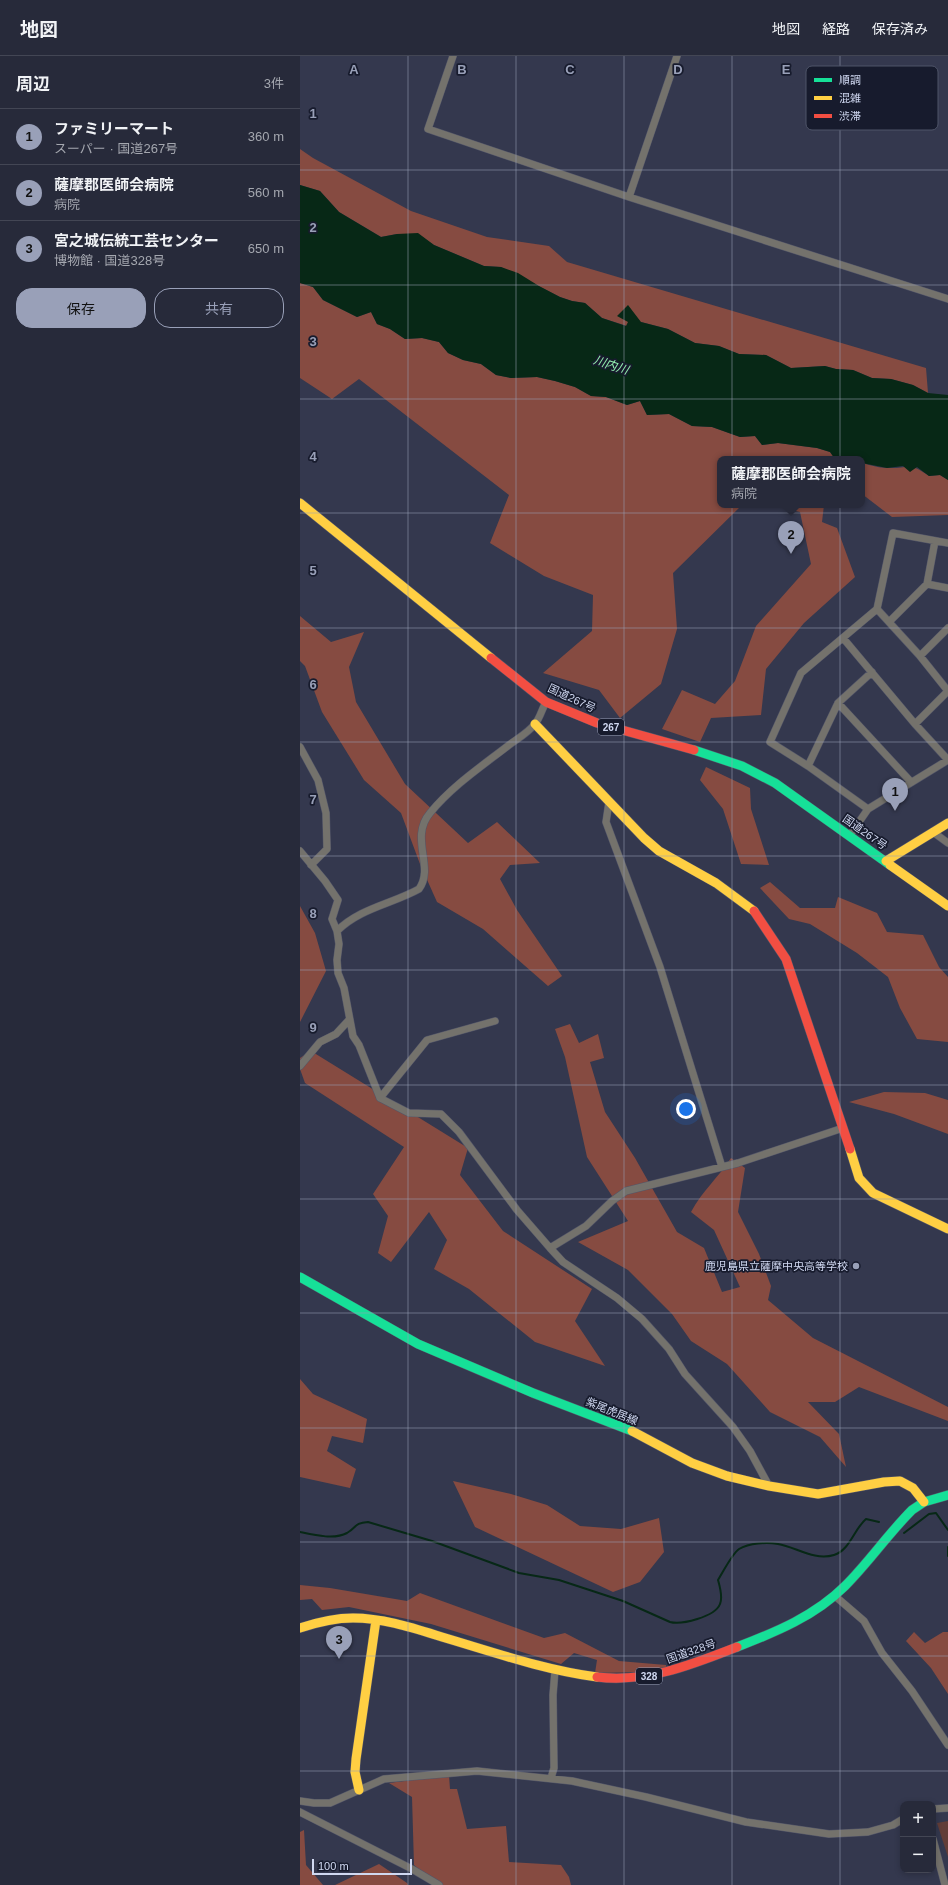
<!DOCTYPE html>
<html lang="ja">
<head>
<meta charset="utf-8">
<style>
	:root { --surface:#272a3a; --page:#333645; --text:#f1f3f6; --muted:#a4a7af; --line:#434654; --accent:#99a0b8 }
	body { margin:0; font-family:Arial,"Noto Sans JP",sans-serif; background:var(--page); color:var(--text) }
	.controls { position:absolute; right:12px; bottom:12px; display:grid; overflow:hidden; border-radius:8px; box-shadow:0 2px 6px #0003 }
	.controls button { width:36px; height:36px; display:grid; place-items:center; padding:0; border:0; border-bottom:1px solid var(--line); background:var(--surface); color:var(--text); font:20px sans-serif }
	.scale { position:absolute; left:12px; bottom:10px; width:100px; box-sizing:border-box; padding-left:4px; border:2px solid #d0d8f1; border-top:0; font-size:11px; line-height:14px; white-space:nowrap; color:#d0d8f1; -webkit-text-stroke:3px #171b2d; paint-order:stroke }
	.you { position:absolute; left:386px; top:1053px; width:14px; height:14px; margin:-10px; border:3px solid #fff; border-radius:50%; background:#1a73e8; box-shadow:0 0 0 6px #1a73e833 }
	.badge { display:grid; place-items:center; width:26px; height:26px; border-radius:50%; background:var(--accent); color:#111; font-size:13px; font-weight:700 }
	.pin { position:absolute; translate:-50% -33px; filter:drop-shadow(0 1px 2px #0008) }
	.pin::after { content:''; position:absolute; top:21px; width:14px; height:12px; background:inherit; clip-path:polygon(0 0,100% 0,50% 100%) }
	.popup { position:absolute; left:417px; top:400px; width:148px; height:52px; box-sizing:border-box; display:grid; place-content:center; border-radius:8px; background:var(--surface); filter:drop-shadow(0 1px 3px #0005); font-size:13px; white-space:nowrap; color:var(--muted) }
	.popup b { font-size:15px; color:var(--text) }
	.popup::after { content:''; position:absolute; left:50%; top:100%; margin-left:-8px; border:8px solid transparent; border-top-color:var(--surface) }
	.list { margin:0; padding:0; list-style:none }
	h2 { display:flex; justify-content:space-between; align-items:center; height:52px; margin:0; padding:0 16px; font-size:17px }
	h2 small { font-size:13px; font-weight:400; color:var(--muted) }
	.list li { display:grid; grid-template-columns:26px 1fr auto; gap:12px; align-items:center; box-sizing:border-box; height:56px; padding:0 16px; border-top:1px solid var(--line) }
	.list b { display:block; font-size:15px; white-space:nowrap }
	.list p { margin:0; font-size:13px; white-space:nowrap; color:var(--muted) }
	.list em { font-size:13px; font-style:normal; color:var(--muted) }
	.actions { display:flex; gap:8px; padding:12px 16px }
	.actions a { flex:1; padding:9px 0; border:1px solid var(--accent); border-radius:16px; text-align:center; font-size:14px; color:var(--accent) }
	.actions .main { background:var(--accent); color:#111 }
	.map { position:relative; flex:none; width:648px; height:1829px; overflow:hidden }
	header { display:flex; align-items:center; gap:24px; box-sizing:border-box; height:56px; padding:0 20px; background:var(--surface); border-bottom:1px solid var(--line) }
	header strong { font-size:19px }
	nav { display:flex; gap:22px; margin-inline-start:auto; font-size:14px }
	main { display:flex }
	aside { flex:1; background:var(--surface) }
	.map>svg:first-child { display:block }
	.green { fill:#623d38 }
	.forest { fill:#864b41 }
	.water { fill:#072816 }
	.lines { fill:none; stroke-linecap:round; stroke-linejoin:round }
	.stream { stroke:#072816; stroke-width:2 }
	.street-casing { stroke:#535669; stroke-width:8 }
	.fast-casing { stroke:#535669; stroke-width:10 }
	.slow-casing { stroke:#535669; stroke-width:10 }
	.jam-casing { stroke:#535669; stroke-width:10 }
	.street { stroke:#74726c; stroke-width:7 }
	.fast { stroke:#16e098; stroke-width:9 }
	.slow { stroke:#ffcf43; stroke-width:9 }
	.jam { stroke:#f24e42; stroke-width:9 }
	.grid { fill:none; stroke:#99a0b8; stroke-width:1; stroke-opacity:0.55 }
	.poi-dot { fill:#99a0b8; stroke:#171b2d; stroke-width:1.5 }
	.labels { text-anchor:middle; dominant-baseline:central; stroke-width:3.5; stroke-linejoin:round; paint-order:stroke }
	.shield { fill:#171b2d; stroke:#989fb6; stroke-width:1 }
	.shield-label { font-size:10px; font-weight:bold; fill:#d0d8f1 }
	.street-label { font-size:11px; fill:#d0d8f1; stroke:#171b2d }
	.poi-label { font-size:11px; fill:#d0d8f1; stroke:#171b2d; text-anchor:end }
	.water-label { font-size:12px; font-style:italic; fill:#95f1b1; stroke:#171b2d }
	.key { fill:#171b2d; stroke:#4e5468; stroke-width:1 }
	.key-label { font-size:11px; fill:#d0d8f1 }
	.grid-label { font-size:13px; text-anchor:middle; font-weight:bold; fill:#99a0b8; stroke:#171b2d; stroke-width:3.5; stroke-linejoin:round; paint-order:stroke }
</style>
</head>
<body>
<header>
<strong>地図</strong>
<nav><a>地図</a><a>経路</a><a>保存済み</a></nav>
</header>
<main>
<aside>
<h2>周辺<small>3件</small></h2>
<ul class="list">
<li><span class="badge">1</span><div><b>ファミリーマート</b><p>スーパー · 国道267号</p></div><em>360 m</em></li>
<li><span class="badge">2</span><div><b>薩摩郡医師会病院</b><p>病院</p></div><em>560 m</em></li>
<li><span class="badge">3</span><div><b>宮之城伝統工芸センター</b><p>博物館 · 国道328号</p></div><em>650 m</em></li>
</ul>
<div class="actions"><a class="main">保存</a><a>共有</a></div>
</aside>
<div class="map">
<svg width="648" height="1829" viewBox="0 0 648 1829">
	<rect width="100%" height="100%" fill="#34384e"/>
	<path class="green" d="M648,1765V1801L637,1767Z"/>
	<path class="forest" d="M0,93L13,102L111,155L187,181L249,190L267,206L626,312L628,337L613,329L591,323L572,322L553,314L536,313L525,310L491,312L466,299L439,298L419,290L395,287L368,273L341,266H329L327,270L302,262L285,247L272,245L260,241L201,211L184,210L134,189L118,178H97L81,181L39,156L20,135L0,129Z
		M0,227L13,231L23,244L57,261L71,256L77,268L90,273L105,283L122,282L139,286L148,297L163,304L181,308L196,319L211,322L237,321L255,325L275,331L291,340L306,341L327,349L340,345L347,359L369,358L392,370L412,371L440,381L455,380L462,389L478,387L517,392L530,396L535,403H420V449H442L373,517L377,573L361,628L320,662L299,634L243,617L292,575L293,539L244,520L190,487L209,439L59,323L32,343L0,322Z
		M562,407C570,409 579,412 587,412C609,413 608,405 629,420L640,419L648,424V459L592,461L562,438Z
		M471,449H524L522,466L537,472L555,521L504,567L466,613L461,659L411,662L400,686L362,673L382,634L415,648L435,625L456,570L511,508L500,456Z
		M0,560L31,586L64,576L49,611L56,646L105,728L168,787L197,766L240,807L210,809L200,823L217,854L262,920L248,930L183,873L137,846L120,808L101,757L64,724L22,656L5,610L0,605Z
		M406,711L450,732L451,753L469,809L441,808L423,753L400,724Z
		M470,826L500,852H535L538,841L577,857L587,876L623,879L639,911L648,921V986L617,983L600,952L588,921L557,897L510,868L489,863L460,832Z
		M0,850L15,877L26,915L0,966Z
		M270,968L279,987L298,978L304,1002L290,1006L305,1056L335,1102L377,1176L404,1192L422,1236L440,1231L414,1174L391,1156C402,1135 418,1122 431,1102L445,1112L438,1156L459,1198L471,1230L468,1244L513,1282L648,1351V1365L559,1331L535,1346H508L539,1378L546,1411L520,1381L470,1356L427,1308L391,1285L372,1258L328,1214L278,1186L328,1165L287,1101L265,1001L255,973Z
		M11,995L168,1092L160,1119L203,1175L292,1233L275,1265L305,1310L235,1286L169,1233L134,1213L147,1184L129,1156L91,1206L78,1197L88,1160L73,1138L104,1091L5,1027L0,1013V1002Z
		M584,1036L625,1037L648,1044V1078L594,1058L549,1046Z
		M0,1323L13,1338L67,1363L63,1387L32,1380L27,1395L56,1413L50,1432L0,1421Z
		M153,1425L211,1438L247,1449L280,1470L321,1473L359,1462L364,1496L340,1526L313,1536L175,1471Z
		M0,1529L30,1532L107,1545L120,1537L244,1582L265,1577L319,1605L366,1609V1611L344,1616L295,1617L297,1604L274,1597L261,1608L131,1568L49,1551L22,1554L12,1543L0,1544Z
		M614,1576L625,1587L643,1576H648V1638L631,1612L606,1585Z
		M149,1719L150,1733H157L167,1773L206,1770L209,1806L261,1809L269,1821L271,1829H137L114,1809L112,1741L89,1727Z
		M4,1774L6,1809L23,1829H0V1776Z
		M79,1808L107,1827L108,1829H35Z"/>
	<path class="water" d="M0,129L20,135L39,156L81,181L97,178L118,177L134,189L184,210L201,211L218,217L239,230L260,241L272,245L285,247L302,262L326,270L328,266L317,260L328,249L341,266L368,273L395,287L419,290L439,298L466,299L491,312L525,310L536,313L553,314L572,322L591,323L613,329L628,337L648,339V424L640,419L629,420L617,411L610,416L603,410L587,412L562,407V403H535L530,396L517,392L478,387L462,389L455,380L440,381L412,371L392,370L369,358L347,359L340,345L327,349L306,341L291,340L275,331L255,325L237,321L211,322L196,319L181,308L163,304L148,297L139,286L122,282L105,283L90,273L77,268L71,256L57,261L23,244L13,231L0,227Z"/>
	<g class="lines">
		<path class="stream" d="M0,1476C14,1479 34,1484 47,1477C57,1471 54,1467 68,1466L132,1485L219,1517L259,1524L323,1545L370,1566C381,1569 415,1561 420,1548C423,1541 420,1531 418,1524C423,1516 432,1498 439,1493C449,1487 467,1486 478,1488C496,1491 514,1505 534,1499C550,1494 554,1473 566,1463L579,1466
			M604,1477L629,1458L636,1457L648,1474
			M648,1491V1500"/>
		<g class="street-casing">
			<path id="street" d="M153,0L128,73L329,141L648,243
				M329,141L377,0
				M627,528L648,532
				M577,553L620,600L648,635
				M590,565L627,528L635,485
				M543,582L615,668L648,704
				M620,600L648,572
				M246,646C242,653 240,662 235,668C229,676 217,683 209,689C182,710 152,730 130,757C109,782 135,811 119,833C92,848 60,852 37,875L39,888L37,904L38,917L44,932L53,980L59,989L80,1042L109,1057L141,1058L159,1076L217,1154L250,1192L263,1206L317,1242L342,1263L369,1293L385,1318L433,1371L450,1395L469,1430
				M538,647L611,726
				M615,668L648,635
				M0,691L18,724L26,757L27,793L11,809
				M508,710L538,647L572,616
				M309,746L306,766L360,911L422,1111
				M568,753L508,710L470,686L501,617L577,553L593,477L648,487
				M633,776L648,787
				M550,779L568,753L648,704
				M0,795L25,825L38,844L32,863L37,875
				M0,1010L20,986L36,978L49,964
				M80,1042L127,984L195,965
				M250,1192L286,1170L312,1145L326,1135L438,1107L543,1072
				M535,1540L564,1565L582,1597L612,1635L648,1689
				M251,1722L254,1712L253,1639L255,1614
				M0,1745L14,1747H30L84,1723L177,1715L272,1725L346,1741L446,1766L529,1778L568,1776L593,1769L603,1763
				M633,1753L648,1752
				M0,1756L112,1813L139,1829
				M633,1783L645,1829"/>
		</g>
		<g class="fast-casing">
			<path id="fast" d="M394,694L442,710L475,727L590,809
				M0,1221L118,1288L233,1337L332,1375
				M437,1591C476,1576 515,1560 545,1530C569,1506 588,1478 612,1454L624,1446L648,1439"/>
		</g>
		<g class="slow-casing">
			<path id="slow" d="M0,447L191,602
				M235,668L344,782L359,795L416,827L454,855
				M586,805L648,767
				M590,809L648,850
				M550,1093L559,1122L573,1137L648,1173
				M332,1375L392,1407L427,1420L469,1430L518,1438L584,1426L600,1425L613,1432L624,1446
				M0,1572C18,1566 35,1562 53,1562C83,1562 113,1572 142,1581C193,1596 244,1614 297,1621
				M59,1734L55,1716L56,1703L76,1564"/>
		</g>
		<g class="jam-casing">
			<path id="jam" d="M191,602L246,646L297,667L394,694
				M454,855L486,903L550,1093
				M297,1621C347,1627 391,1609 437,1591"/>
		</g>
		<use href="#street" class="street"/>
		<use href="#fast" class="fast"/>
		<use href="#slow" class="slow"/>
		<use href="#jam" class="jam"/>
	</g>
	<path class="grid" d="M108,0V1829M216,0V1829M324,0V1829M432,0V1829M540,0V1829M0,114H648M0,229H648M0,343H648M0,457H648M0,572H648M0,686H648M0,800H648M0,914H648M0,1029H648M0,1143H648M0,1257H648M0,1372H648M0,1486H648M0,1600H648M0,1715H648"/>
	<circle class="poi-dot" cx="556" cy="1210" r="4"/>
	<g class="labels">
		<g class="shield">
			<rect x="298" y="663" width="26" height="16" rx="3"/>
			<rect x="336" y="1612" width="26" height="16" rx="3"/>
		</g>
		<g class="shield-label">
			<text x="311" y="671">267</text>
			<text x="349" y="1620">328</text>
		</g>
		<g class="street-label">
			<text transform="translate(272 642) rotate(25)">国道267号</text>
			<text transform="translate(565 776) rotate(35)">国道267号</text>
			<text transform="translate(312 1355) rotate(22)">紫尾虎居線</text>
			<text transform="translate(391 1595) rotate(-19)">国道328号</text>
		</g>
		<g class="poi-label">
			<text x="548" y="1210">鹿児島県立薩摩中央高等学校</text>
		</g>
		<g class="water-label">
			<text transform="translate(311 309) rotate(18)">川内川</text>
		</g>
	</g>
	<rect x="506" y="10" width="132" height="64" rx="6" class="key"/>
	<rect x="514" y="22" width="18" height="4" fill="#16e098"/>
	<rect x="514" y="40" width="18" height="4" fill="#ffcf43"/>
	<rect x="514" y="58" width="18" height="4" fill="#f24e42"/>
	<g class="key-label">
		<text x="539" y="28">順調</text>
		<text x="539" y="46">混雑</text>
		<text x="539" y="64">渋滞</text>
	</g>
	<g class="grid-label">
		<text x="54" y="18">A</text>
		<text x="162" y="18">B</text>
		<text x="270" y="18">C</text>
		<text x="378" y="18">D</text>
		<text x="486" y="18">E</text>
		<text x="13" y="62">1</text>
		<text x="13" y="176">2</text>
		<text x="13" y="290">3</text>
		<text x="13" y="405">4</text>
		<text x="13" y="519">5</text>
		<text x="13" y="633">6</text>
		<text x="13" y="748">7</text>
		<text x="13" y="862">8</text>
		<text x="13" y="976">9</text>
	</g>
</svg>
<div class="controls">
<button>+</button>
<button>−</button>
</div>
<div class="scale">100 m</div>
<div class="you"></div>
<div class="pin badge" style="left:595px;top:755px">1</div>
<div class="pin badge" style="left:491px;top:498px">2</div>
<div class="popup"><b>薩摩郡医師会病院</b>病院</div>
<div class="pin badge" style="left:39px;top:1603px">3</div>
</div>
</main>
</body>
</html>
